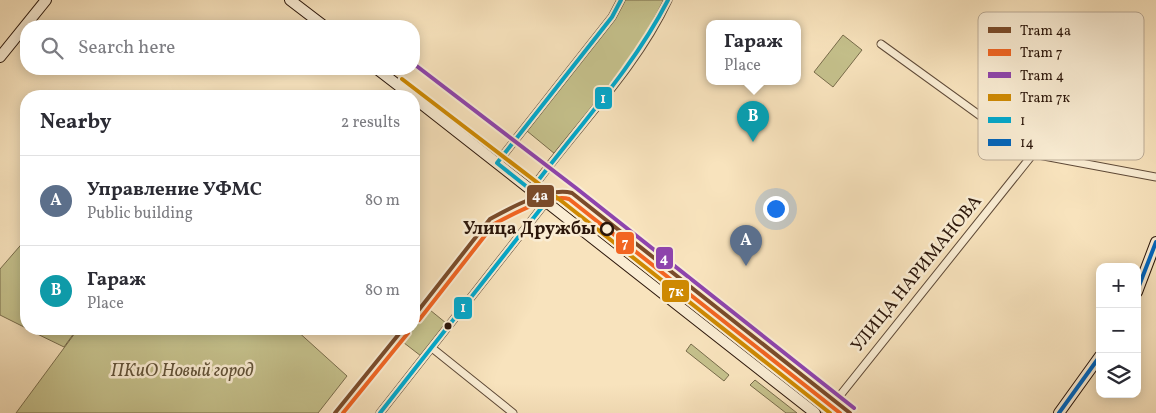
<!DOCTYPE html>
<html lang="en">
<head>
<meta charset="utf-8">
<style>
	:root { --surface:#fff; --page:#f2f2f3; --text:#2b2b33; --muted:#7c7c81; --line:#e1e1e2; --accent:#b45309 }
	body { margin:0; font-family:Vollkorn,serif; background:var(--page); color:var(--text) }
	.controls { position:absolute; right:15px; bottom:15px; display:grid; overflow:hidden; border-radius:10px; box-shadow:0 2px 12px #0003 }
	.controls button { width:45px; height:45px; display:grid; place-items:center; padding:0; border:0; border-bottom:1px solid var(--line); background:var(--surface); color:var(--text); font:25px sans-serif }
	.you { position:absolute; left:775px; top:208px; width:18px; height:18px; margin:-12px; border:4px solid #fff; border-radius:50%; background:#1a73e8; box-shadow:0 0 0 8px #1a73e833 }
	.badge { display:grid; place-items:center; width:32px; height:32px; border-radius:50%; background:var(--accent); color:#fff; font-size:16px; font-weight:700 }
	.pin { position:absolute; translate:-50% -41px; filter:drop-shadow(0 1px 2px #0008) }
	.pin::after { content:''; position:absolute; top:26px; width:18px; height:15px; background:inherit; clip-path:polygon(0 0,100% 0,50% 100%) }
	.popup { position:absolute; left:706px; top:20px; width:95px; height:65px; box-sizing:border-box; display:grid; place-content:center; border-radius:10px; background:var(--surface); filter:drop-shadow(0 1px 4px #0005); font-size:16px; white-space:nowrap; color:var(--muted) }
	.popup b { font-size:19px; color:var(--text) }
	.popup::after { content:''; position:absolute; left:50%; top:100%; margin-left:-10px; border:10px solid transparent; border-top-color:var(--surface) }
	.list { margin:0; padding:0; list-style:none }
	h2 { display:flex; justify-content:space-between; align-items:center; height:65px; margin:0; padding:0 20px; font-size:21px }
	h2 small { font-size:16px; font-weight:400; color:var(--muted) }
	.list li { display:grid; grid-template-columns:32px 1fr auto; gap:15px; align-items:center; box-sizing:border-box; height:90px; padding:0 20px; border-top:1px solid var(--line) }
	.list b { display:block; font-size:19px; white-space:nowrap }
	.list p { margin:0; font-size:16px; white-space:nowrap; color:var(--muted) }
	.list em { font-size:16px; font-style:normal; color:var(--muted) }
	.icon { flex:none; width:28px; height:28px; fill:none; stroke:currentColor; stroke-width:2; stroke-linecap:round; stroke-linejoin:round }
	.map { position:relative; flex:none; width:1156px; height:413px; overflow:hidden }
	.search { position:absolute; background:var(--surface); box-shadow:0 2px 12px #0003; left:20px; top:20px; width:400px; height:55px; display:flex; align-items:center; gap:12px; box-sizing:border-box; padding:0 18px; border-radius:20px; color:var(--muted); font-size:19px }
	.panel { position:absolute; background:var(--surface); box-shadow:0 2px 12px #0003; left:20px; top:90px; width:400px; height:245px; border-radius:20px }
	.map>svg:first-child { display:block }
	.green { fill:#c5c18c; stroke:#786c4b }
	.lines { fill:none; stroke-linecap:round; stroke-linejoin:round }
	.street-casing { stroke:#5e4937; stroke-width:9 }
	.secondary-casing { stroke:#2b160a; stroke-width:12 }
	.street { stroke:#faedd4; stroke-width:7 }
	.secondary { stroke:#faedd4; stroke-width:10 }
	.bus-1-casing { stroke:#faedd4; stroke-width:8 }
	.bus-2-casing { stroke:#faedd4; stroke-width:8 }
	.bus-1 { stroke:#00a9ce; stroke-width:4 }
	.bus-2 { stroke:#0065bd; stroke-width:4 }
	.tram-1-casing { stroke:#faedd4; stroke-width:8 }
	.tram-2-casing { stroke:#faedd4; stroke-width:8 }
	.tram-3-casing { stroke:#faedd4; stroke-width:8 }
	.tram-4-casing { stroke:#faedd4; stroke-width:8 }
	.tram-1 { stroke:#7a4b2a; stroke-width:4 }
	.tram-2 { stroke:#f26522; stroke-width:4 }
	.tram-3 { stroke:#8e44ad; stroke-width:4 }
	.tram-4 { stroke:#ce8902; stroke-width:4 }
	.stop-dot { fill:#faedd4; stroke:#2b160a; stroke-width:2.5 }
	.bus-dot { fill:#2b160a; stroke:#faedd4; stroke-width:2 }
	.labels { text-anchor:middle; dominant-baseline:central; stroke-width:5; stroke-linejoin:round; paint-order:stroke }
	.stop-label { font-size:18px; font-weight:bold; fill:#2b160a; stroke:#faedd4; text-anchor:end }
	.street-label { font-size:18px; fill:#2b160a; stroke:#faedd4 }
	.park-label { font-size:18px; font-style:italic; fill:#615238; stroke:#faedd4 }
	.key { fill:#faedd4; stroke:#bcac97; stroke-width:1 }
	.key-label { font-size:14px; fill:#2b160a }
	.line-badge { stroke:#faedd4; stroke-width:2 }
	.badge-label { font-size:14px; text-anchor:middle; font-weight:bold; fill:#fff }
</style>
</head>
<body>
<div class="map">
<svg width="1156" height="413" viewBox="0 0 1156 413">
	<rect width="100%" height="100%" fill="#f8e3bd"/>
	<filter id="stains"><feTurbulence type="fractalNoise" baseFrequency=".004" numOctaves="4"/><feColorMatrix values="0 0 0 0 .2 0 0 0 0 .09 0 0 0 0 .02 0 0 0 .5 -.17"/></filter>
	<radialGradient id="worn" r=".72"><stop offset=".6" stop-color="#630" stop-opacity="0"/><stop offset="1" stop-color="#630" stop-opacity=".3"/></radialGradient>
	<path class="green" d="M624,0H665L636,50L555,154L527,131L614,19Z
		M843,35L862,50L833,87L814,72Z
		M26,239V328L0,315V269Z
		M414,297L446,323L421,356L386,329H414Z
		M27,329H77L64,347Z
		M78,329H295L347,376L318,413H16Z
		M691,344L729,375L724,381L686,351Z
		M755,380L797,413H786L750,385Z"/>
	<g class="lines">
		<g class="street-casing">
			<path id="street" d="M881,44L1033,154L1156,177
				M497,163L612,17L621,0
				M531,190C576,127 635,71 668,0
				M432,348L513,413
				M380,413L546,202
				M826,413L1033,154"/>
		</g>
		<g class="secondary-casing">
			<path id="secondary" d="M290,0L324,26
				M0,57L46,0
				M377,69L412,96
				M414,98L815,413
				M1137,292L1156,242
				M1059,413L1100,356"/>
		</g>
		<use href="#street" class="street"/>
		<use href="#secondary" class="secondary"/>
		<g class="bus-1-casing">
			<path id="bus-1" d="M531,190C578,127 632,70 668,0
				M546,202L497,163L612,17L621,0
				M380,413L546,202"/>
		</g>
		<g class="bus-2-casing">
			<path id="bus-2" d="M1137,291L1156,242
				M1059,413L1100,356"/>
		</g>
		<use href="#bus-1" class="bus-1"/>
		<use href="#bus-2" class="bus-2"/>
		<g class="tram-1-casing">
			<path id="tram-1" d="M414,316L490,219C510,208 550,186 572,193L850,413
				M335,413L403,329"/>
		</g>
		<g class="tram-2-casing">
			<path id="tram-2" d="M419,320L494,224C511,215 551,193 569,199L840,413
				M343,413L408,333"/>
		</g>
		<g class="tram-3-casing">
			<path id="tram-3" d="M414,64L576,188L854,408"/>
		</g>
		<g class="tram-4-casing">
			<path id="tram-4" d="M402,79L564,203L830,413"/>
		</g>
		<use href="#tram-1" class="tram-1"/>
		<use href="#tram-2" class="tram-2"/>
		<use href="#tram-3" class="tram-3"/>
		<use href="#tram-4" class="tram-4"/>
	</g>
	<circle class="stop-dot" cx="607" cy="229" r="6"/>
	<circle class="bus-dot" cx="448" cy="326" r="4.5"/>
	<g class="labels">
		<g class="stop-label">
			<text x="596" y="229">Улица Дружбы</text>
		</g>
		<g class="street-label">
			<text transform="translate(917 274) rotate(-51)">УЛИЦА НАРИМАНОВА</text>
		</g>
		<g class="park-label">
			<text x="182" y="371">ПКиО Новый город</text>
		</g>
	</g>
	<rect x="978" y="12" width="166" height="148" rx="8" class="key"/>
	<rect x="988" y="27" width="23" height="6" fill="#7a4b2a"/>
	<rect x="988" y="49" width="23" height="7" fill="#f26522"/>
	<rect x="988" y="72" width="23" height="6" fill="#8e44ad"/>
	<rect x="988" y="94" width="23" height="7" fill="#ce8902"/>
	<rect x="988" y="117" width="23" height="6" fill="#00a9ce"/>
	<rect x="988" y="139" width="23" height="7" fill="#0065bd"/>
	<g class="key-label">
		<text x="1020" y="35">Tram 4а</text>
		<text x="1020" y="57">Tram 7</text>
		<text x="1020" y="80">Tram 4</text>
		<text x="1020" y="102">Tram 7к</text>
		<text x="1020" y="125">1</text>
		<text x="1020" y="147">14</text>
	</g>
	<g class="line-badge">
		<rect x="594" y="86" width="19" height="24" rx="5" fill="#00a9ce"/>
		<rect x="526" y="184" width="29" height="24" rx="5" fill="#7a4b2a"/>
		<rect x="615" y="231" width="20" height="24" rx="5" fill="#f26522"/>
		<rect x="655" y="246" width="19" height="24" rx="5" fill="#8e44ad"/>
		<rect x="661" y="279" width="29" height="24" rx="5" fill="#ce8902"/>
		<rect x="453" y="296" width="20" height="24" rx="5" fill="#00a9ce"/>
	</g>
	<g class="badge-label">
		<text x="603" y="103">1</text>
		<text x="540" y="200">4а</text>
		<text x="625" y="248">7</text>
		<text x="664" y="263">4</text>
		<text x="676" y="296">7к</text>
		<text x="463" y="312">1</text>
	</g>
	<rect width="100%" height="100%" filter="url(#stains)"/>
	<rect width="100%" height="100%" fill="url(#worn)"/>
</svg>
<div class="controls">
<button>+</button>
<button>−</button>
<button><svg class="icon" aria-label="layers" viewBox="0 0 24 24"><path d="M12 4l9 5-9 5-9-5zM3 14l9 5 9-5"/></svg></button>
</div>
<div class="you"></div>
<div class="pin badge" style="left:746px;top:266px;background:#5c6f8a">A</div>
<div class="pin badge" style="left:753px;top:142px;background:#0f9aa8">B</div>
<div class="popup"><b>Гараж</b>Place</div>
<div class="search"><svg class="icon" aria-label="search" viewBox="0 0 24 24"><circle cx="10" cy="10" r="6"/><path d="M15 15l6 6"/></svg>Search here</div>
<section class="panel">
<h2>Nearby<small>2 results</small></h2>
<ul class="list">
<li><span class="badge" style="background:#5c6f8a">A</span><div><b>Управление УФМС</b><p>Public building</p></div><em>80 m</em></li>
<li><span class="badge" style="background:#0f9aa8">B</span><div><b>Гараж</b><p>Place</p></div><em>80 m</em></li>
</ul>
</section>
</div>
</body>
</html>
